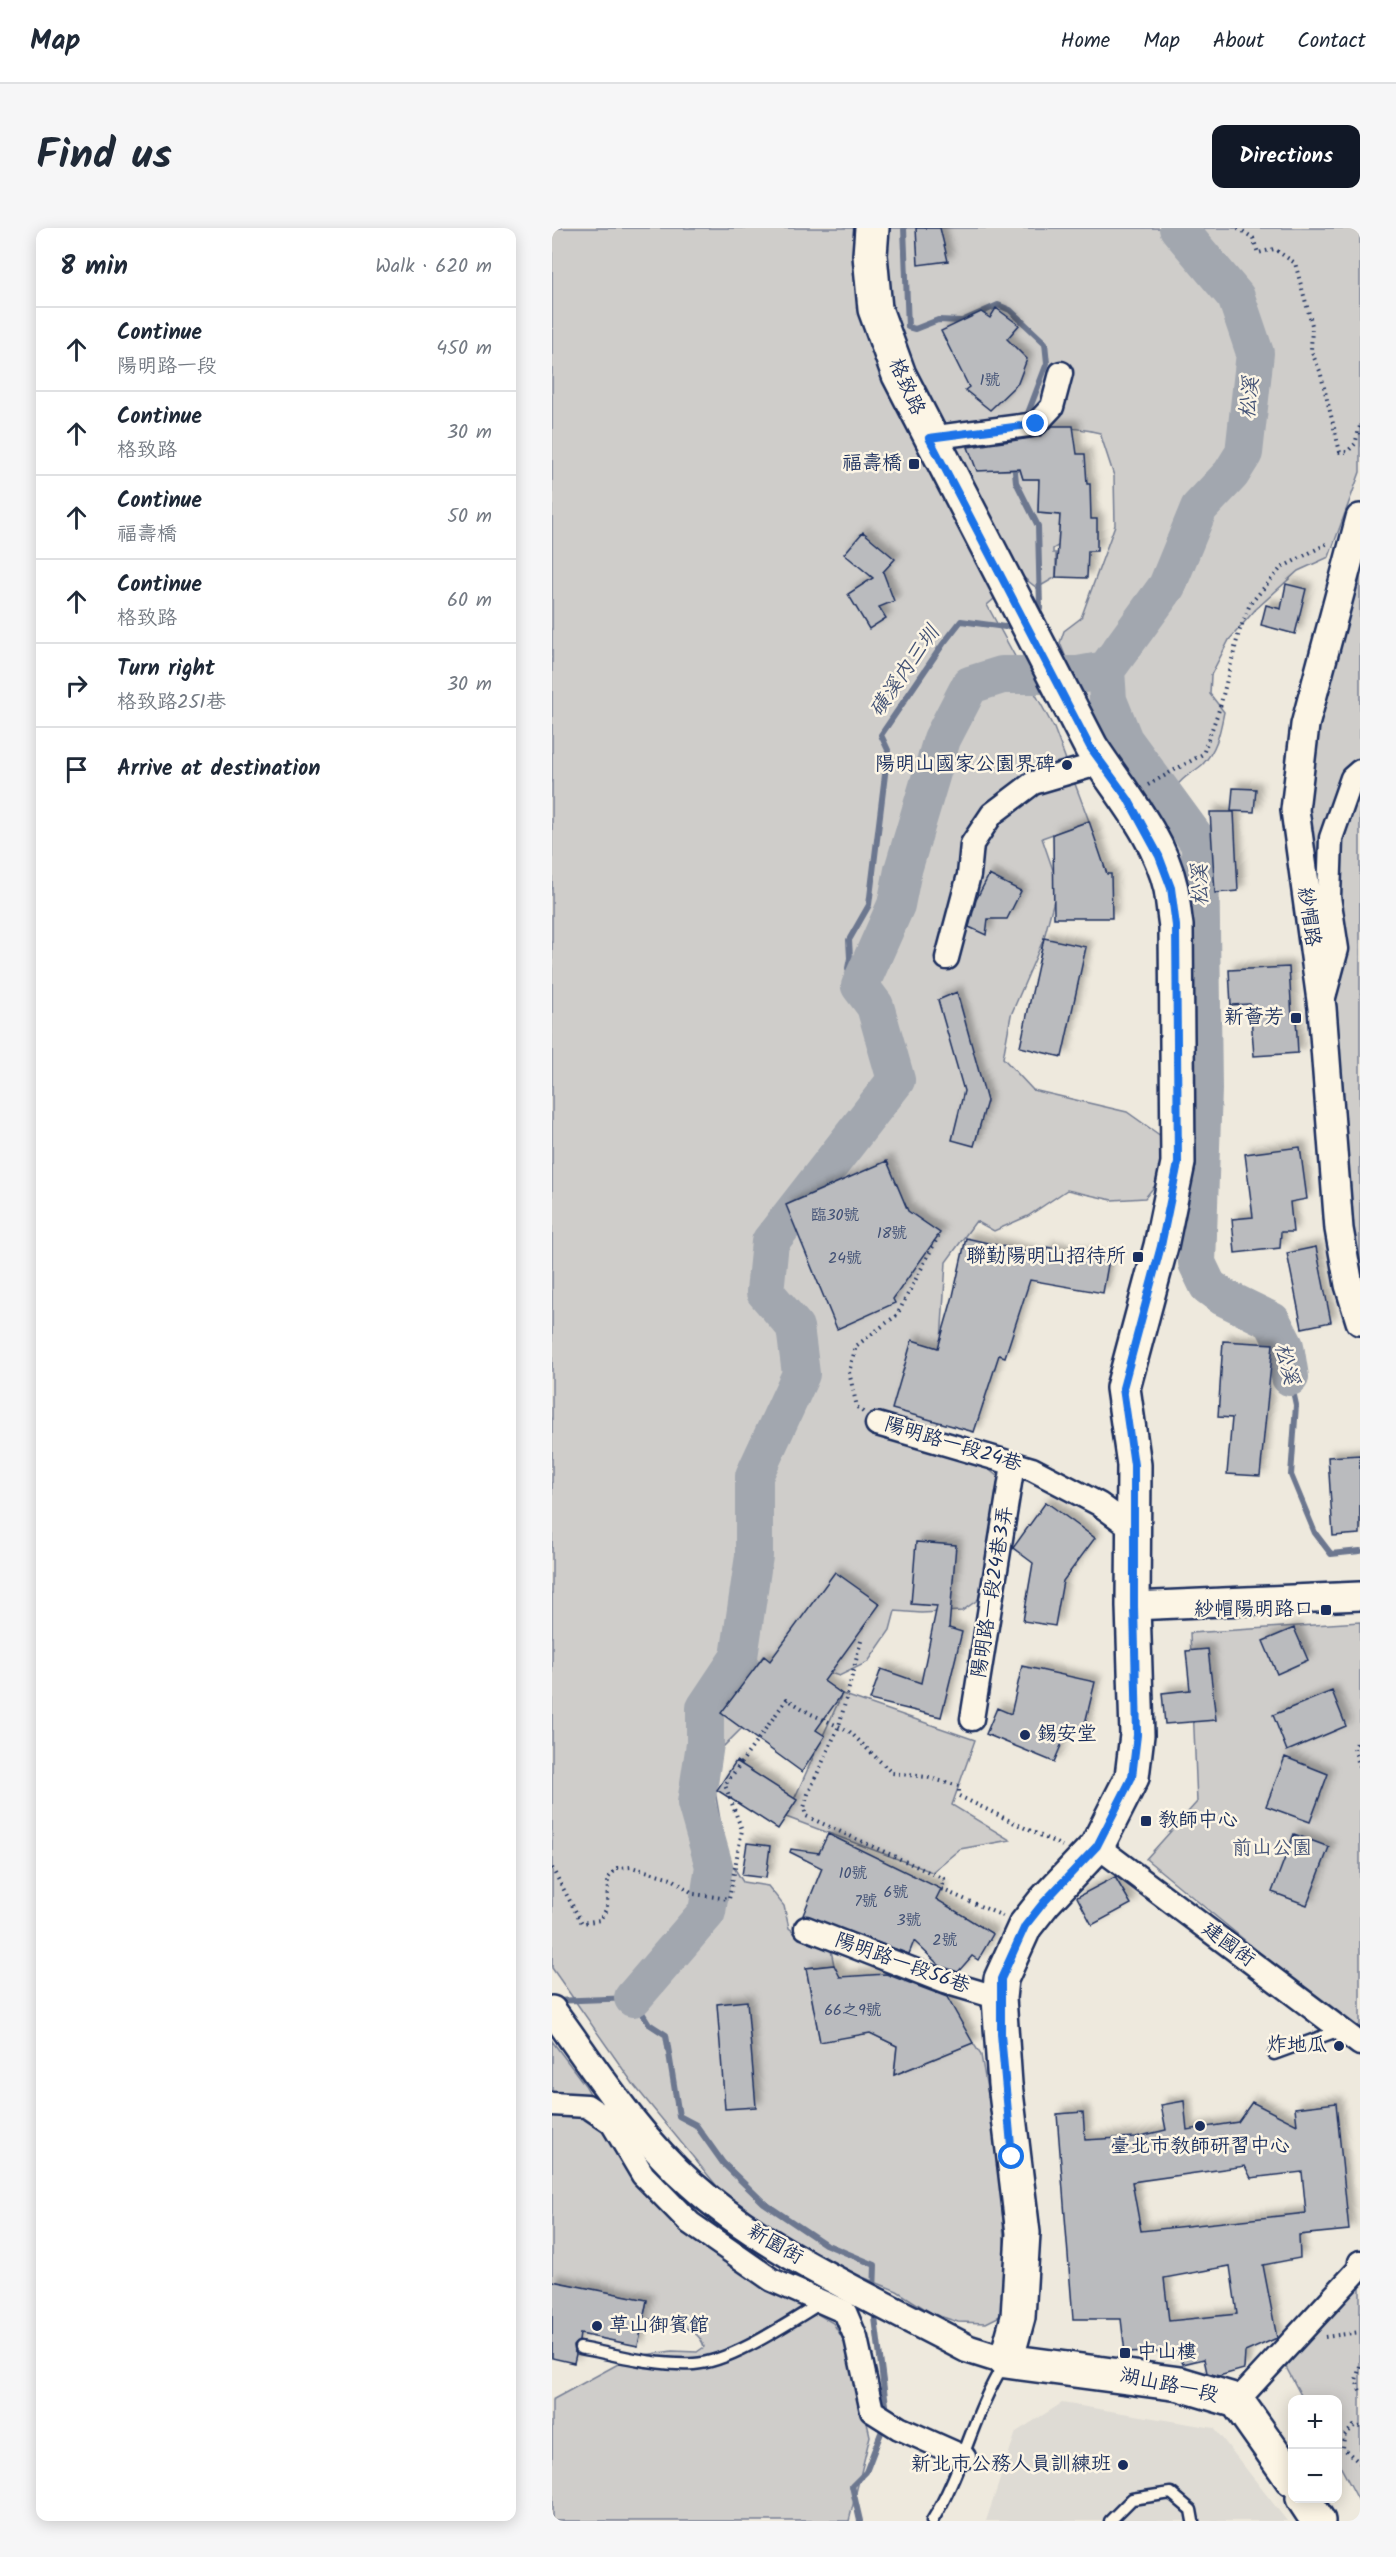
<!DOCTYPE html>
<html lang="en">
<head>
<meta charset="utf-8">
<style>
	:root { --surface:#fff; --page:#f6f6f7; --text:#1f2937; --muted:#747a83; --line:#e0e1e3; --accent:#111827 }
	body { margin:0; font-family:Kalam,"LXGW WenKai TC",sans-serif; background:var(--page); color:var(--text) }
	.controls { position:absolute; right:18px; bottom:18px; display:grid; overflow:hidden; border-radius:12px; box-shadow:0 3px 15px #0003 }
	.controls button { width:54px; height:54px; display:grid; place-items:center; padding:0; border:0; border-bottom:2px solid var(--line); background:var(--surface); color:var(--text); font:30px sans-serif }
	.stop { position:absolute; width:18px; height:18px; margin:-14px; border:4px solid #1a73e8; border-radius:50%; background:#fff }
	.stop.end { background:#1a73e8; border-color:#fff; box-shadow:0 2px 6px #0008 }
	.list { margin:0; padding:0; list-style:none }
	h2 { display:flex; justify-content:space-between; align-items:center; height:78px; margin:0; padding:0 24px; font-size:26px }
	h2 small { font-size:20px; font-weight:400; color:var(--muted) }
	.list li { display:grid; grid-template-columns:39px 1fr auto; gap:18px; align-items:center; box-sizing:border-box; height:84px; padding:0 24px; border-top:2px solid var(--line) }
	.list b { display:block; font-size:22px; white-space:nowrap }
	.list p { margin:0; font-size:20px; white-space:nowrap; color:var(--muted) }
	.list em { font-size:20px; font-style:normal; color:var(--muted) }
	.icon { flex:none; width:33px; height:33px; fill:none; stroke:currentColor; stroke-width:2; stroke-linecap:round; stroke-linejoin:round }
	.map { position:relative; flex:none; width:808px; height:2293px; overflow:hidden; border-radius:12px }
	header { display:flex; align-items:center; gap:36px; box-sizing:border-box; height:84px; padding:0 30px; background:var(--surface); border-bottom:2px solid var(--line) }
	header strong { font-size:28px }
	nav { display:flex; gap:33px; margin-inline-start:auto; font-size:21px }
	.intro { display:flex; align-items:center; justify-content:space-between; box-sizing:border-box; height:144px; padding:0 36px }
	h1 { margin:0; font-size:42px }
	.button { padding:15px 27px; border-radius:12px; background:var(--accent); color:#fff; font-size:21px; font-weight:700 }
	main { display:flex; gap:36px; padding:0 36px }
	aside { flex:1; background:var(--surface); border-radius:12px; box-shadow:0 3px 15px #0003 }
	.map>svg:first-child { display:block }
	.built { fill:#dedbd4 }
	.green { fill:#cfcdca; stroke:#757e94; stroke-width:1.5 }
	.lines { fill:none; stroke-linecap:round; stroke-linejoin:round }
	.stream { stroke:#6c778f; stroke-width:6 }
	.river { stroke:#a2a7af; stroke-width:38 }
	.building { fill:#babbbe; stroke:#1b2f5e; stroke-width:1.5; fill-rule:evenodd; filter:url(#shadow) }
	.service-casing { stroke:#1b2f5e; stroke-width:15 }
	.minor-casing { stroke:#1b2f5e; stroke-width:27 }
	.tertiary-casing { stroke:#1b2f5e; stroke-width:32 }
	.primary-casing { stroke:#1b2f5e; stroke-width:38 }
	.path { stroke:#1b2f5e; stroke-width:4; stroke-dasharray:1.5 4.5; stroke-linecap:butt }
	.service { stroke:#fcf5e5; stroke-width:10 }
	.minor { stroke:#fcf5e5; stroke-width:22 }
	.tertiary { stroke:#fcf5e5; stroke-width:27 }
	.primary { stroke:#fcf5e5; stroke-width:33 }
	.route { stroke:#1a73e8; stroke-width:8 }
	.poi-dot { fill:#1b2f5e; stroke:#fcf5e5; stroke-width:2 }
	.labels { text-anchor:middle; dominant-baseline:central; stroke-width:5; stroke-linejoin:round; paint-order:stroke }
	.number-label { font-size:16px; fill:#435276 }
	.street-label { font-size:20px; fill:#1b2f5e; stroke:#fcf5e5 }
	.poi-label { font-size:20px; fill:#1b2f5e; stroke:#fcf5e5; text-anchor:end }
	.park-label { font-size:20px; fill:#485679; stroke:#fcf5e5 }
	.water-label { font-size:21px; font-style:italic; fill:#445376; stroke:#fcf5e5 }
</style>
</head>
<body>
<header>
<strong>Map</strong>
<nav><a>Home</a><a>Map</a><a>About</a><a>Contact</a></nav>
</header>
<div class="intro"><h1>Find us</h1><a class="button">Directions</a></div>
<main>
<aside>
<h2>8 min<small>Walk · 620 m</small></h2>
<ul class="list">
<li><svg class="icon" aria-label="ahead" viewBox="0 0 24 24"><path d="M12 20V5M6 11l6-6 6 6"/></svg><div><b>Continue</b><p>陽明路一段</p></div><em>450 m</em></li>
<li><svg class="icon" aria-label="ahead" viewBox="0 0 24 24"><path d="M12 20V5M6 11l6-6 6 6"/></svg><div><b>Continue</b><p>格致路</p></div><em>30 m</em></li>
<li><svg class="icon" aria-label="ahead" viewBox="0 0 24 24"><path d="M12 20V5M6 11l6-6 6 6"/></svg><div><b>Continue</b><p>福壽橋</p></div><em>50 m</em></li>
<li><svg class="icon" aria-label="ahead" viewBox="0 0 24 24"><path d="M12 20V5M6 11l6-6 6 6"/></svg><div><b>Continue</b><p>格致路</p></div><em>60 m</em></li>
<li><svg class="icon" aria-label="right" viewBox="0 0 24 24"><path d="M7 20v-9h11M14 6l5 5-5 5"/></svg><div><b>Turn right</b><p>格致路251巷</p></div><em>30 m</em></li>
<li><svg class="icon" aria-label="arrive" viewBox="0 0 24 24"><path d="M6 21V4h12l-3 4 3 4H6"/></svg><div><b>Arrive at destination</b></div></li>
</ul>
</aside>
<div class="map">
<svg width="808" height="2293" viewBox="0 0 808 2293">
	<defs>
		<filter id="shadow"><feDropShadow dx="5.5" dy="-5.5" stdDeviation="3" flood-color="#0004"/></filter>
	</defs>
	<rect width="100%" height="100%" fill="#eee9dd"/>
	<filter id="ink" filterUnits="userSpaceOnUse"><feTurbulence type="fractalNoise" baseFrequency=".0167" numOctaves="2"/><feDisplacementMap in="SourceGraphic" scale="12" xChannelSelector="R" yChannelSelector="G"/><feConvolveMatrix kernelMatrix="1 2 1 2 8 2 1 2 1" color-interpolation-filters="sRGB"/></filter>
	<g filter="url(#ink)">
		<path class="built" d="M510,2175L662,2200L735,2293H434L464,2204Z"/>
		<path class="green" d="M0,0H306L333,155L385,260L448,366L435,377L502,500L537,593L490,610L502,645V672L492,710L459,787L451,830L481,862L575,884L616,913L606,954L593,970L560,972L515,962L476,988L442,1003L424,993L394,1034L385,1178L386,1199L446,1249L431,1368L410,1383L369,1385L343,1383L338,1402L316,1434L287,1448L251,1436L232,1443L211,1428L170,1484L190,1500L168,1522L161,1551L174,1627L191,1654L216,1658L232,1678L237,1700L255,1714L279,1722L282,1737L254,1740L268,1813L318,1805L345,1818L342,1847L421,1815L429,1827L447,1928L455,2061L450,2087L434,2095L406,2094L381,2086L345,2063L278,2036L173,1968L82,1857L0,1740Z
			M327,0H808V244L777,329L746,343L703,382L677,412L659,447L658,466L672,484C668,504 665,522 650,537C641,545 631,548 624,559L646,594L630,658L621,640L616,604L555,513L525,457L508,415L512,403L529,390L563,297L562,248L548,205C499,193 462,203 414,212L425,242H468L471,251H487L486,285L508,287L507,317L501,321V325H504V349L485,360L458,339L343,112Z
			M808,326V1072L753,617L762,497Z
			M808,1394V1807L594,1631L645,1574L638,1405Z
			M290,1466L423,1512L400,1577L458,1612L408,1621L380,1644L234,1589Z
			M0,1813L33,1857L93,1963L202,2049L281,2095L299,2124L318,2208L297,2293H0V2172L79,2129L120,2123L145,2124L152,2119C146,2096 112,2094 91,2090L95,2072L0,2053Z
			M808,2041V2275L786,2234V2172L751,2171L734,2139Z"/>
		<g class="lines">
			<path class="stream" d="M352,0L356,99L363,101L386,92L410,93L446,77L458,82L493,115L495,135L473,193
				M462,234L464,254L486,298L488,381L481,385
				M308,758L299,753L296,740L298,730L297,712L317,677L336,522L329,507L391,416L409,393L453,399L464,394
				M738,1149L744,1177L739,1247L763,1305L779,1326L808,1323
				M1,1773L81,1770L97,1796L114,1807L127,1888L144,1897L171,1935L212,1975L273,2016L323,2037L322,2066
				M322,2082L335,2185
				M308,2293L300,2258L314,2244L332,2197"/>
			<path class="river" d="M626,0L684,69L703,125L692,225L679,246L647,280L615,358L554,442L556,472L572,512L648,616L651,861L645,1035L656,1058L671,1069L720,1093L733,1118L738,1149
				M81,1770L155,1684L162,1638L144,1575L153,1516V1480L187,1429L202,1328V1248L249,1146L243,1099L213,1064L218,1014L344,852L323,778L308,758L344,677L351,642L390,511L418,457L450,447H526L554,442"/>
		</g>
		<path class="building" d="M364,0H388L396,33L366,37Z
			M444,80L467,97L455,111L475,131L466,155L438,182L413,162L417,159L389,103L429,84L438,90Z
			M501,198H521L525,226H533L535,256H538L539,291H545V323H536L535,350L504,349L508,287L486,285L487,251H471L468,241L425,243L416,219L486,209Z
			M311,304L343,331L331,344L342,373L327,379L334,390L317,401L296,366L321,350L292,326Z
			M734,356L754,361L743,406L709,397L714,377L729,381Z
			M681,560L704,561L702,584L679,583Z
			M658,584H682L686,663L663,665Z
			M537,593L555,646H559L560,690H502L501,606Z
			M437,647L469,663L455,691H436L434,707L417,699L424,672Z
			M492,710L534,719L510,829L468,819Z
			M737,739L740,790H744L746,825L702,828L698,776L679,777L677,742Z
			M405,764L435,873L422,918L400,912L412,863L386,772Z
			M748,919L755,971L738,974L741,1004H729L728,1020L683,1025L680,991L701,989L693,926Z
			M335,933L356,983L388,1005L341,1071L343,1075L285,1101L234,977Z
			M414,1010L493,1028L495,1019L557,1031L551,1065L478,1052L453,1129L447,1127L422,1204L340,1181L360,1112L386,1120L401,1068Z
			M764,1019L779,1094L750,1100L735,1025Z
			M671,1113L721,1116L708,1248L675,1246L680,1190L666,1189Z
			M808,1227V1306L781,1308L776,1229Z
			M494,1274L543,1310L511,1353L503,1398L471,1393L481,1335L461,1320Z
			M364,1314L404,1317L397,1400L410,1404L389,1489L318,1472L329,1441L369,1455L385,1378L359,1376Z
			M283,1344L328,1376L272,1453L290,1466L264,1502L273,1508L250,1544L169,1485L212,1428L218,1433Z
			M742,1400L756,1432L725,1446L711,1413Z
			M656,1421L664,1492L613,1496L610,1465L638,1462L634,1423Z
			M470,1438L543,1454L531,1504L516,1501L502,1534L434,1506L445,1480L459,1486Z
			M780,1463L794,1498L735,1523L721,1487Z
			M733,1529L776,1546L758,1594L714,1578Z
			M184,1533L245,1572L226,1601L165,1562Z
			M276,1606L389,1661L384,1671L441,1706L426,1732L420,1728L406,1744L388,1738L362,1713L357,1726L251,1687L270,1640L238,1624L239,1621L267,1625Z
			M742,1606L777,1619L755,1677L720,1664Z
			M195,1615L218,1618L214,1650L190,1647Z
			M563,1649L579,1676L540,1697L525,1669Z
			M282,1737L288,1749L334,1746L395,1769L421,1815L342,1847L345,1818L318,1805L268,1814L254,1740Z
			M195,1773L204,1879L173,1881L165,1776Z
			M632,1873L635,1902L686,1894L700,1874L745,1897L743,1880L784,1875L797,2002L747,2007L748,2030L711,2037L725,2110L693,2124L692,2141L667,2148L655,2145L652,2131L631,2136L626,2123L573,2125L569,2091H521L505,1886L531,1884L533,1912L584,1909L614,1902L609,1877ZM693,1938L699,1950L750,1944L754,1985L589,2003L580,1954ZM678,2038L685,2086L617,2093L612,2050Z
			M0,2053L95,2072L86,2118L28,2106L27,2113L21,2118L24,2126L22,2135L0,2130Z"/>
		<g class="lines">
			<g class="service-casing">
				<path id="service" d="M722,1826L788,1802
					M28,2120C65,2127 104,2138 142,2136C179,2134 236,2095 269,2075
					M380,2293C411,2243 421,2185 452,2136
					M558,2293L580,2271L619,2265L639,2282L641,2293"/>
			</g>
			<g class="minor-casing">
				<path id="minor" d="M377,210L484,196L500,179L509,145
					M395,730L417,647L420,616L440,586L481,555L549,535
					M771,773L785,721L777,669L779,610L800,550L808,543
					M325,1196L480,1241L547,1276L584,1303
					M420,1491L461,1236
					M545,1618L808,1816
					M254,1700L393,1754L447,1770
					M0,1876L35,1878L60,1895L91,1947L138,1995L220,2052L293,2084L304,2110L320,2183L347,2200L412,2229
					M685,2173L807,2041L808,2034"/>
			</g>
			<g class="tertiary-casing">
				<path id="tertiary" d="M808,290L753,497L743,582L770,780L787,1001L797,1057L808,1093
					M581,1378L808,1368
					M0,1782C43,1841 84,1907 139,1956C215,2025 325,2072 416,2121L454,2133"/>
			</g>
			<g class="primary-casing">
				<path id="primary" d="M320,0L318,27L323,81L347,147L539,519C568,564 607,607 619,661C621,673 622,686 624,698L626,935L609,1018L571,1160L582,1237L581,1378L585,1507L580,1549L545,1618L492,1674L473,1698L449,1751L447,1770L453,1856L471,2005L466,2089L454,2133L628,2156L685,2173L740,2251
					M751,2270L766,2293"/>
			</g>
			<path class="path" d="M686,0L701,10L706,25L722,21L743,35L760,97L759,123L768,143L788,224H795L803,216L808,198
				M596,557L651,526L668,479L687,404L698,376L729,340L778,314
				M311,1184L305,1179L297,1144L304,1118L345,1087L388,1005
				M309,1413L287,1498L256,1566L252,1580L254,1588L392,1651L389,1661L451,1688
				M808,1510L802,1520L808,1540
				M0,1640L30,1695L48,1692L55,1680L56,1650L65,1640L79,1639L119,1650L142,1666L177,1671L190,1602L173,1557L235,1471L259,1486L297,1503L340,1545L374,1549L407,1558V1568L510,1618
				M773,2109L808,2104
				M808,2138L804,2152L808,2163
				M808,2199L802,2198L792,2208L791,2220L808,2235"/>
			<use href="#service" class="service"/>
			<use href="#minor" class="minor"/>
			<use href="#tertiary" class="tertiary"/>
			<use href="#primary" class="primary"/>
		</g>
	</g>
	<g class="lines" filter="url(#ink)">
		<path class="route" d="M460,1929L449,1806V1751L473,1698L492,1674L545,1618L580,1549L585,1507L582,1378V1237L571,1160L609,1018L626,935L624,698L619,660L607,628L576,571L538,519L377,210L484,196"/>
	</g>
	<g class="poi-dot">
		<rect x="356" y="230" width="12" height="12" rx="3"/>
		<circle cx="515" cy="537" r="6"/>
		<rect x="738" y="784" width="12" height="12" rx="3"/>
		<rect x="580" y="1023" width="12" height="12" rx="3"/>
		<rect x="768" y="1376" width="12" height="12" rx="3"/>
		<circle cx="473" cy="1507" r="6"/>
		<rect x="588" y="1587" width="12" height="12" rx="3"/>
		<circle cx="787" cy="1818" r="6"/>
		<circle cx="648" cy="1898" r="6"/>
		<circle cx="45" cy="2098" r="6"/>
		<rect x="567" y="2119" width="12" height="12" rx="3"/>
		<circle cx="571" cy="2237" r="6"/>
	</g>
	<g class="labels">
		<g class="number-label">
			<text x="438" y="152">1號</text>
			<text x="283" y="987">臨30號</text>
			<text x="340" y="1005">18號</text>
			<text x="293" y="1030">24號</text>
			<text x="301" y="1645">10號</text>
			<text x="344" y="1664">6號</text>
			<text x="314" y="1673">7號</text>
			<text x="357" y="1692">3號</text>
			<text x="393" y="1712">2號</text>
			<text x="301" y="1782">66之9號</text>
		</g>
		<g class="street-label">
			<text transform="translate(354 159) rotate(66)">格致路</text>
			<text transform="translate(756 689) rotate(82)">紗帽路</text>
			<text transform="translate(401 1217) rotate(17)">陽明路一段24巷</text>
			<text transform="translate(441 1364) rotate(-81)">陽明路一段24巷3弄</text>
			<text transform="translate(676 1717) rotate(37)">建國街</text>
			<text transform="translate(350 1736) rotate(20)">陽明路一段56巷</text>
			<text transform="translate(223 2017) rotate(30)">新園街</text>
			<text transform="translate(617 2158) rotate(12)">湖山路一段</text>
		</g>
		<g class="poi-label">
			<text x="350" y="236">福壽橋</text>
			<text x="503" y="537">陽明山國家公園界碑</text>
			<text x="732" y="790">新薈芳</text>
			<text x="574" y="1029">聯勤陽明山招待所</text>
			<text x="762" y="1382">紗帽陽明路口</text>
			<text x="485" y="1507" text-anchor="start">錫安堂</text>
			<text x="606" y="1593" text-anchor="start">教師中心</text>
			<text x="775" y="1818">炸地瓜</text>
			<text x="648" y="1919" text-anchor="middle">臺北市教師研習中心</text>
			<text x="57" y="2098" text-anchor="start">草山御賓館</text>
			<text x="585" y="2125" text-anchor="start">中山樓</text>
			<text x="559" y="2237">新北市公務人員訓練班</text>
		</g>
		<g class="park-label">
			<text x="720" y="1621">前山公園</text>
		</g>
		<g class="water-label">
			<text transform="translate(698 170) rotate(-84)">松溪</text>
			<text transform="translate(353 444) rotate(-55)">磺溪內三圳</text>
			<text transform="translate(649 657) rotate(-91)">松溪</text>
			<text transform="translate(734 1136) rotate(76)">松溪</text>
		</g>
	</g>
</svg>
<div class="controls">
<button>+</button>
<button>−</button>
</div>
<div class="stop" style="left:460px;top:1929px"></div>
<div class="stop end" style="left:484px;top:196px"></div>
</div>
</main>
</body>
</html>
